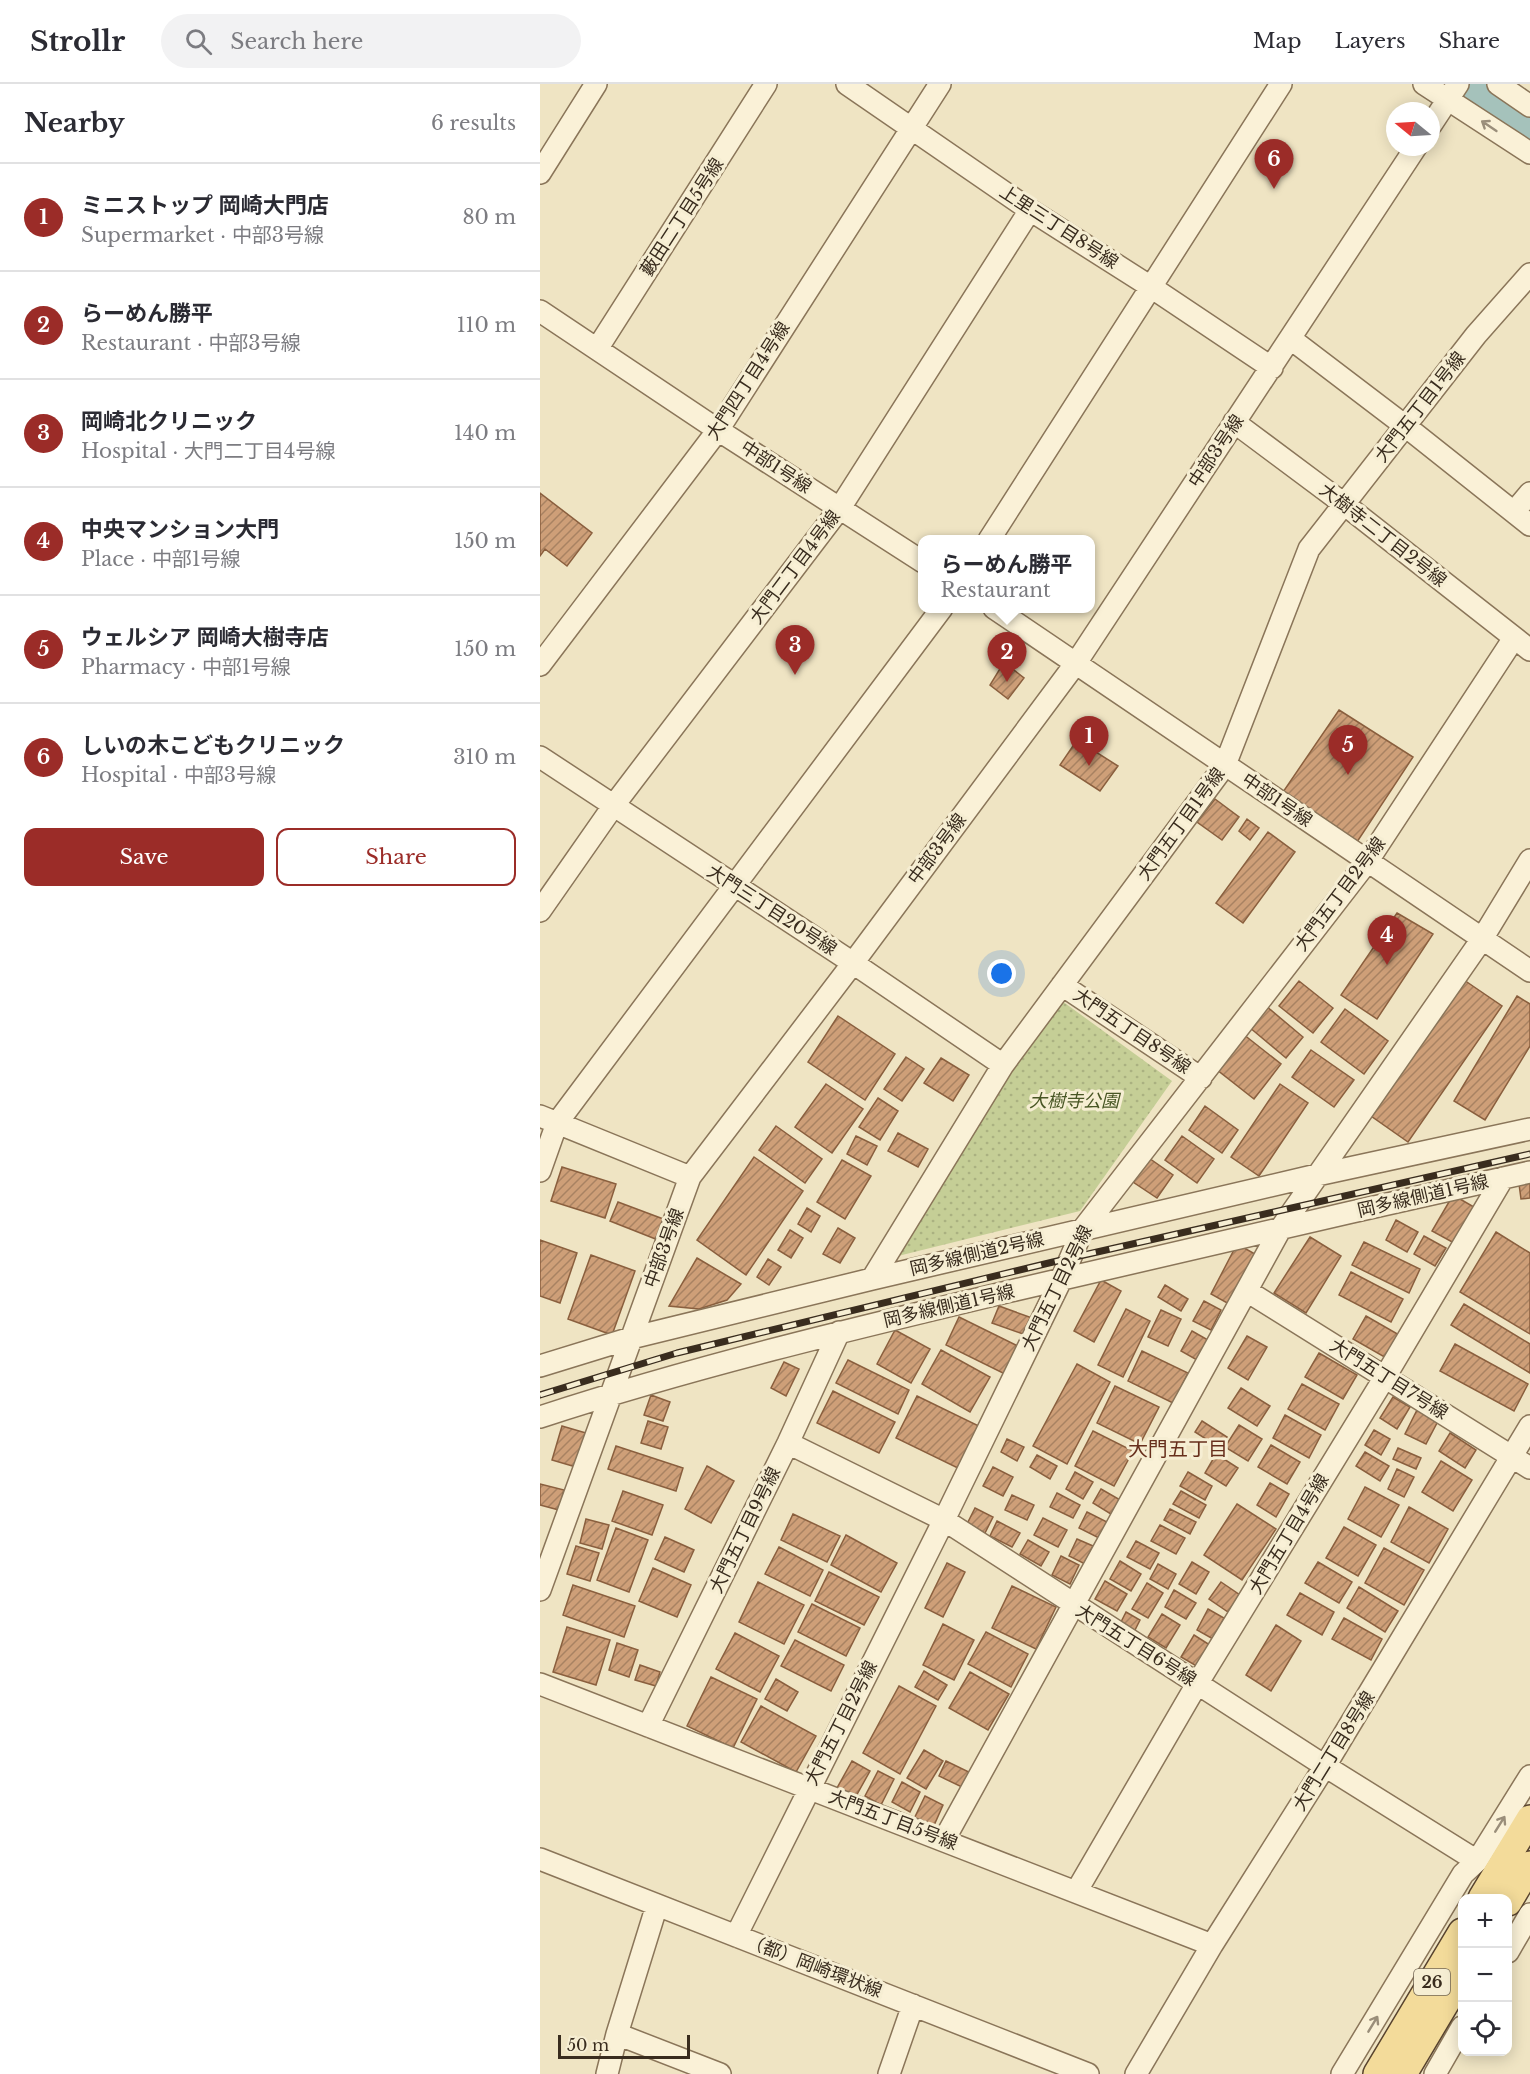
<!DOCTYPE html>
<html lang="en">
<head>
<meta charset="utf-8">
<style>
	:root { --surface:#fff; --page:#f2f2f3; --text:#2b2b33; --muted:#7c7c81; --line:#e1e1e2; --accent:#9b2c28 }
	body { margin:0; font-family:"Libre Baskerville","Noto Sans JP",serif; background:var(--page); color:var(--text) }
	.controls { position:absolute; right:18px; bottom:18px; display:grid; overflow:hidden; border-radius:12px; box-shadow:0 3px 15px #0003 }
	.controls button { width:54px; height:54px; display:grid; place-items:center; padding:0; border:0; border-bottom:2px solid var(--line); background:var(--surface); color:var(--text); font:30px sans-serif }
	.compass { position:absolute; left:846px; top:18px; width:54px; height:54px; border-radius:50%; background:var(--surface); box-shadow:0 3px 15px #0003; rotate:288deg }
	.scale { position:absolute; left:18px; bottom:15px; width:132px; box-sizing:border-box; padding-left:6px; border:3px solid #392c1e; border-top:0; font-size:16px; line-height:21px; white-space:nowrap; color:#392c1e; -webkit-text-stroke:4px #f6eed3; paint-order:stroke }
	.you { position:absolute; left:462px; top:890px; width:21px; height:21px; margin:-15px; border:4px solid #fff; border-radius:50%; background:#1a73e8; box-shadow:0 0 0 9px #1a73e833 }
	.badge { display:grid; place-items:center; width:39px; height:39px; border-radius:50%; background:var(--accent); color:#fff; font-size:20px; font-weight:700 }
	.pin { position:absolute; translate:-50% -50px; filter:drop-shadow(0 2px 3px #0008) }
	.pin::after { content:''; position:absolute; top:32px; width:21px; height:18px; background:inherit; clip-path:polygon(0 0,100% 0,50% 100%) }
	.popup { position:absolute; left:378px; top:451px; width:177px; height:78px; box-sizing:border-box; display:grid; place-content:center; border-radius:12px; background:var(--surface); filter:drop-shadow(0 2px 4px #0005); font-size:20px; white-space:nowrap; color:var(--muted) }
	.popup b { font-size:22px; color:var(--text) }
	.popup::after { content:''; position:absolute; left:50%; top:100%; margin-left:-12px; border:12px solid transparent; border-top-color:var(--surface) }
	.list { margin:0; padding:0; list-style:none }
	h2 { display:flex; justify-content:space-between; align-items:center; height:78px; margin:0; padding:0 24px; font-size:26px }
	h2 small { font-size:20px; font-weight:400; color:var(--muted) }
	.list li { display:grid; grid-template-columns:39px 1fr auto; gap:18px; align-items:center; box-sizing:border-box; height:108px; padding:0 24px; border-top:2px solid var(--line) }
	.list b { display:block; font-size:22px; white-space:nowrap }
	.list p { margin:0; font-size:20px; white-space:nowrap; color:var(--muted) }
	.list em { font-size:20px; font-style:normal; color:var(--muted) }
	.actions { display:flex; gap:12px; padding:18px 24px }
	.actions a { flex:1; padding:14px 0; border:2px solid var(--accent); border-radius:12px; text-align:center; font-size:21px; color:var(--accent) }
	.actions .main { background:var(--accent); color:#fff }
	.icon { flex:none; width:33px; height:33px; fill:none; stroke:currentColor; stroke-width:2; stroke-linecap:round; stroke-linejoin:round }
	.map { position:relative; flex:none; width:990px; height:1990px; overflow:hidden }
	header { display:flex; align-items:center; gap:36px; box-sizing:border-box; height:84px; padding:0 30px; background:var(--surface); border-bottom:2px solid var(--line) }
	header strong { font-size:28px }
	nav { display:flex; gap:33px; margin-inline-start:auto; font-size:21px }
	.search { width:420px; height:54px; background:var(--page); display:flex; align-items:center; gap:15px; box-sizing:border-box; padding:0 21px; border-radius:33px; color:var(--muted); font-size:22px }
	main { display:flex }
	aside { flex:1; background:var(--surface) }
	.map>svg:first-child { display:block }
	.park { fill:url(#park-dots) }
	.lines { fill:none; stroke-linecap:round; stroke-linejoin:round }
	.river { stroke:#a5c2bb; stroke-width:32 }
	.building { fill:url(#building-hatch); stroke:#8a5f3e; stroke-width:1.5 }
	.minor-casing { stroke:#8a7559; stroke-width:24 }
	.major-casing { stroke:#58432e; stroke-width:30 }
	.minor { stroke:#faf1d7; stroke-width:21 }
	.major { stroke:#f3db9a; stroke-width:27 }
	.rail-casing { stroke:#392c1e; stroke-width:7 }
	.rail { stroke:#f6eed3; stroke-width:4.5; stroke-dasharray:14; stroke-linecap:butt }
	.oneway { stroke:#9a8e7a }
	.labels { text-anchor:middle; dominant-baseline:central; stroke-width:6; stroke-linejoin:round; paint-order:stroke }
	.shield { fill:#f6eed3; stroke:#726654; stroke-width:1.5 }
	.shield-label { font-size:16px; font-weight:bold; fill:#392c1e }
	.street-label { font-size:18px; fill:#392c1e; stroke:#f6eed3 }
	.park-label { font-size:18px; font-style:italic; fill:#485624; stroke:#f6eed3 }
	.neighbourhood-label { font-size:20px; fill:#672f1c; stroke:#f6eed3 }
</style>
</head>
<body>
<header>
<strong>Strollr</strong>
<div class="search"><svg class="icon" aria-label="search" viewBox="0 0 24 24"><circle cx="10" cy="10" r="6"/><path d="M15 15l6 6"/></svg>Search here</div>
<nav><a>Map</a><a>Layers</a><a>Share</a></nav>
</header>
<main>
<aside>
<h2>Nearby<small>6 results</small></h2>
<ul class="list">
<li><span class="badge">1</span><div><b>ミニストップ 岡崎大門店</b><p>Supermarket · 中部3号線</p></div><em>80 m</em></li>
<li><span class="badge">2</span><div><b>らーめん勝平</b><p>Restaurant · 中部3号線</p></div><em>110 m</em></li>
<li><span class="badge">3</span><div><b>岡崎北クリニック</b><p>Hospital · 大門二丁目4号線</p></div><em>140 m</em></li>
<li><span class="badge">4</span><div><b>中央マンション大門</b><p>Place · 中部1号線</p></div><em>150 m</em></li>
<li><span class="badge">5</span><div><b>ウェルシア 岡崎大樹寺店</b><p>Pharmacy · 中部1号線</p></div><em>150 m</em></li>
<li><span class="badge">6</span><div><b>しいの木こどもクリニック</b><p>Hospital · 中部3号線</p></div><em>310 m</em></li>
</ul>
<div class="actions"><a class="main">Save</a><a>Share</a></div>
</aside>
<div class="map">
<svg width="990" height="1990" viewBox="0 0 990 1990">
	<defs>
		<pattern id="park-dots" width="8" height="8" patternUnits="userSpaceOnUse" patternTransform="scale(1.5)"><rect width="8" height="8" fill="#c5ce96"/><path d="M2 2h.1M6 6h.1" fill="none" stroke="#aab181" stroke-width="1.8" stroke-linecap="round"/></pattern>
		<pattern id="building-hatch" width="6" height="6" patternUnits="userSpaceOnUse" patternTransform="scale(1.5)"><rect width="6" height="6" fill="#ce9f78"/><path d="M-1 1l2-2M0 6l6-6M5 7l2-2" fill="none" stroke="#a88262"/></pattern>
	</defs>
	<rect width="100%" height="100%" fill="#efe4c3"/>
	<path class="park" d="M522,917L632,997L540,1127L354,1173L476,980Z"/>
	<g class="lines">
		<path class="river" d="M918,0L990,49"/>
	</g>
	<path class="building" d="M0,409L52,449L27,482L5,465L0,472Z
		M464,578L484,594L468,615L450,601Z
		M799,626L873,673L817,758L743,708Z
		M537,656L578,682L560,707L520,681Z
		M675,715L699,733L682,756L657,738Z
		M707,735L719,744L710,756L699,747Z
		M728,748L755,768L703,839L676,819Z
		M857,829L893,850L837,935L801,911Z
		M924,896L962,922L868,1058L831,1032Z
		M759,897L793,924L773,949L739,922Z
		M977,912L990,920V962L945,1036L914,1017Z
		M726,922L763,953L746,974L709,943Z
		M805,925L848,957L824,990L781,958Z
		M298,932L355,970L325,1016L268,978Z
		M703,950L741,980L714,1015L676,985Z
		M771,966L814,996L794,1023L752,993Z
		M366,973L384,985L362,1017L344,1005Z
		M401,974L429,991L413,1017L384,999Z
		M286,1000L323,1025L292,1069L255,1043Z
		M740,1000L768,1019L719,1092L691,1073Z
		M338,1014L358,1027L340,1056L319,1043Z
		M665,1022L698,1046L682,1069L649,1046Z
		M236,1042L282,1075L265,1099L219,1066Z
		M358,1049L388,1065L378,1083L348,1067Z
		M316,1052L337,1062L327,1081L307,1070Z
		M642,1052L674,1075L657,1099L625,1076Z
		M606,1072L633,1091L617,1114L590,1096Z
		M214,1073L263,1107L206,1191L157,1156Z
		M302,1076L331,1092L305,1135L277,1118Z
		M22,1083L76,1100L65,1134L11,1117Z
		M990,1098V1114L981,1115L979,1100Z
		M913,1111L934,1123L914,1159L892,1147Z
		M78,1118L126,1136L118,1156L70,1137Z
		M267,1124L280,1132L271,1148L258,1140Z
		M856,1136L878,1148L867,1168L846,1156Z
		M298,1144L315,1154L300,1179L283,1170Z
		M250,1146L263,1154L251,1174L238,1166Z
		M956,1148L990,1169V1250L920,1208Z
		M884,1152L906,1164L895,1182L874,1170Z
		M770,1153L801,1172L766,1229L734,1209Z
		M0,1156L37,1169L20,1219L0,1212Z
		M824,1158L880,1185L869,1209L812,1181Z
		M697,1160L715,1170L689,1220L671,1210Z
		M51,1171L95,1187L72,1251L28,1235Z
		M157,1174L201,1200L187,1216L159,1225L129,1222Z
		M228,1175L241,1183L229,1201L217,1193Z
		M811,1188L863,1215L851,1238L799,1211Z
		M561,1196L581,1207L554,1258L534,1247Z
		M625,1201L648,1215L641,1227L618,1213Z
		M664,1217L681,1226L671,1246L653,1237Z
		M924,1220L990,1260V1289L911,1241Z
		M459,1222L492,1234L486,1251L452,1239Z
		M586,1225L610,1237L583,1293L558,1281Z
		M621,1226L641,1235L628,1262L608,1253Z
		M826,1232L861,1252L848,1275L813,1255Z
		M419,1233L484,1265L471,1293L406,1261Z
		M355,1246L390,1265L371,1299L337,1280Z
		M652,1247L668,1256L657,1276L641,1267Z
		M707,1252L727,1263L708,1296L688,1284Z
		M915,1260L988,1300L974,1327L900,1287Z
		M401,1266L450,1293L430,1328L382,1300Z
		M602,1267L648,1289L633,1319L588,1297Z
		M779,1269L817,1291L803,1315L765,1293Z
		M308,1276L369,1306L358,1330L296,1299Z
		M244,1278L259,1285L246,1312L231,1304Z
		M537,1280L570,1298L527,1380L493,1362Z
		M762,1300L799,1320L785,1346L748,1325Z
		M575,1302L619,1323L600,1360L557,1339Z
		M701,1304L730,1322L717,1342L688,1324Z
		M293,1307L355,1338L339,1369L277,1339Z
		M111,1311L130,1318L123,1337L104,1331Z
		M377,1312L445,1345L424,1387L356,1354Z
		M853,1313L870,1323L857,1345L840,1334Z
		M877,1326L898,1337L886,1360L865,1350Z
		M745,1331L781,1351L769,1374L733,1354Z
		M108,1337L128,1343L121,1365L101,1359Z
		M662,1337L687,1353L680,1364L655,1348Z
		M699,1341L722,1355L708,1377L685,1363Z
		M22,1342L46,1349L36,1383L12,1376Z
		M834,1346L850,1355L841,1371L825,1361Z
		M553,1347L593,1367L574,1402L535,1382Z
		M910,1349L936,1366L925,1384L899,1367Z
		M467,1355L484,1363L477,1377L461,1368Z
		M731,1361L760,1378L747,1400L718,1383Z
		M76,1362L143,1384L136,1407L68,1385Z
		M858,1364L881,1374L876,1385L853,1375Z
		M825,1368L849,1382L840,1397L816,1382Z
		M676,1370L698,1384L686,1402L665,1389Z
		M497,1371L517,1382L510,1395L490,1383Z
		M901,1377L932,1396L913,1427L882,1408Z
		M167,1382L194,1397L171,1439L145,1425Z
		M453,1383L473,1393L463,1412L443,1402Z
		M857,1385L874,1393L864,1413L848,1405Z
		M535,1388L553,1398L543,1415L526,1405Z
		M648,1388L672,1402L665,1416L640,1402Z
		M730,1399L749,1410L736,1433L717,1421Z
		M0,1400L24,1406L19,1426L0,1421Z
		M825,1403L859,1421L841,1453L808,1435Z
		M561,1405L582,1417L574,1432L553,1419Z
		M83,1407L123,1421L112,1451L72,1437Z
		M641,1407L666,1421L659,1434L633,1420Z
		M517,1409L540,1421L533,1434L510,1423Z
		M472,1411L494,1421L487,1436L465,1426Z
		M697,1420L736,1445L702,1496L664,1471Z
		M869,1423L908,1445L889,1479L851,1458Z
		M435,1424L453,1433L445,1449L427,1440Z
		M630,1425L656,1438L650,1450L624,1436Z
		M547,1428L567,1438L559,1454L539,1444Z
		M253,1430L300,1452L287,1478L241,1456Z
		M503,1434L527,1446L518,1463L494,1451Z
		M46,1435L69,1441L62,1465L40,1459Z
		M457,1437L480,1449L472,1463L450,1452Z
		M620,1441L645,1454L636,1470L611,1457Z
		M804,1443L836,1461L818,1492L786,1474Z
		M76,1444L108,1456L89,1508L57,1496Z
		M306,1451L357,1479L341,1508L291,1481Z
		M125,1453L154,1466L144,1488L115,1475Z
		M537,1455L553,1462L545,1480L529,1472Z
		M488,1456L509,1468L501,1482L480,1470Z
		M596,1457L619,1469L610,1485L587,1473Z
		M36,1462L59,1469L50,1497L27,1490Z
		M239,1463L283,1486L270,1512L225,1490Z
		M844,1464L884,1486L864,1521L825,1499Z
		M521,1472L539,1481L530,1500L512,1491Z
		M580,1477L601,1490L591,1507L570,1495Z
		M652,1478L669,1488L656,1510L639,1500Z
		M778,1478L812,1498L799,1519L765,1499Z
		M407,1479L425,1488L403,1533L385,1524Z
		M618,1480L636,1490L628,1505L610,1495Z
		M113,1484L151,1501L137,1533L99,1517Z
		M289,1488L339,1513L324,1541L275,1517Z
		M565,1497L587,1510L577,1527L555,1515Z
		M218,1498L264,1521L244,1560L199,1538Z
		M681,1498L700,1511L688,1528L669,1515Z
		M607,1499L623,1509L608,1534L592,1525Z
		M33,1501L95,1522L84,1553L23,1531Z
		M472,1502L516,1523L496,1565L452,1544Z
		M819,1503L858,1527L845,1548L807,1524Z
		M634,1506L656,1519L646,1535L625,1523Z
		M760,1509L794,1528L782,1551L747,1531Z
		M272,1520L320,1544L306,1572L258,1548Z
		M668,1525L684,1534L673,1555L657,1546Z
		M586,1528L600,1536L594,1548L580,1540Z
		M622,1530L640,1541L626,1564L608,1553Z
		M804,1534L842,1555L831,1576L792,1555Z
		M403,1540L434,1556L414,1596L383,1581Z
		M736,1541L761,1557L731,1607L706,1591Z
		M27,1543L70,1556L56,1601L13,1588Z
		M446,1548L488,1570L471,1603L428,1580Z
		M195,1549L239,1572L220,1608L176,1585Z
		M654,1551L673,1563L660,1584L641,1573Z
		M255,1556L304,1581L291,1607L241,1582Z
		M77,1559L98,1566L89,1593L69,1586Z
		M100,1581L120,1588L116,1602L95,1596Z
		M384,1587L407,1601L398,1616L375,1603Z
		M430,1588L469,1610L448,1646L409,1624Z
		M171,1593L217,1615L193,1664L147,1642Z
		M236,1595L258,1608L247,1627L225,1615Z
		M359,1602L396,1622L360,1690L323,1669Z
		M221,1622L276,1652L256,1688L201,1658Z
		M384,1666L403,1677L386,1705L367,1694Z
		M312,1677L330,1687L315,1714L297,1704Z
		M406,1677L431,1689L424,1704L399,1692Z
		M338,1687L354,1695L341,1721L325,1712Z
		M362,1698L380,1708L370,1728L352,1718Z
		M385,1712L403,1721L392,1746L373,1737Z"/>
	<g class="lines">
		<g class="minor-casing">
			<path id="minor" d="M307,0L490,126L611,203L732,284
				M884,0L990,69
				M958,0L990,22
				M891,41L918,0
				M0,89L56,0
				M0,227L178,346L383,478
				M751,255L864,341L990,441
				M57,265L226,0
				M694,338L804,420L990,566
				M974,428L990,409
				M449,456L741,0
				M454,524L990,887
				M0,581L178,346L400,0
				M0,673L313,879L463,981
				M0,827L74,721L300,424L490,126
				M522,901L661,994
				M0,1032L150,1093
				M0,1087L17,1039L402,524
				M332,1195L463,981L685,681L769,465L936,251L990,190
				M707,1207L990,1384
				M0,1282L91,1254L332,1195L777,1091L990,1045
				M0,1333C156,1282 316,1244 475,1206C647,1166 818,1126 990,1088
				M248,1359L404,1436L785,1682L937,1777
				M0,1506L150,1093L313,879L536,579L876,63
				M0,1600L672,1861
				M108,1642L248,1359L299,1248
				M404,1756L741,1144L942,855L990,776
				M0,1775L548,1990
				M536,1808L657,1600L845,1293L963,1094
				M196,1852L404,1436L521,1196L543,1145L827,778L974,554
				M968,1868L990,1830
				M77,1950L180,1990
				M67,1990L77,1950L117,1821
				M349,1990L373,1921
				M596,1990L672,1861L785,1682L990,1342
				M802,1990L923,1790L937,1777L990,1692
				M895,1990L922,1943"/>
		</g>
		<g class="major-casing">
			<path id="major" d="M942,1814L990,1735
				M968,1818L990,1781
				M837,1990L922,1848
				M863,1990L922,1891"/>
		</g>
		<use href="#minor" class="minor"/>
		<use href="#major" class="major"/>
		<g class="rail-casing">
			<path id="rail" d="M0,1311L137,1269L513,1178L990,1070"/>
		</g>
		<use href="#rail" class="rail"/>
	</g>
	<defs><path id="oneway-shaft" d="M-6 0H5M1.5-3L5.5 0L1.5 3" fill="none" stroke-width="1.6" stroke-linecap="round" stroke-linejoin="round" transform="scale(1.5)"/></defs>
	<g class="oneway">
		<use href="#oneway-shaft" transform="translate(949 42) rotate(-146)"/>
		<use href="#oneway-shaft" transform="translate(960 1740) rotate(-58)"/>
		<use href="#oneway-shaft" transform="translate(833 1940) rotate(-59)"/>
	</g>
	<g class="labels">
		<rect class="shield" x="874" y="1885" width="36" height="26" rx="4.5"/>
		<g class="shield-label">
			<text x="892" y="1898">26</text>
		</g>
		<g class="street-label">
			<text transform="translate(142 133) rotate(-57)">藪田二丁目5号線</text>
			<text transform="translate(519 143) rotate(33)">上里三丁目8号線</text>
			<text transform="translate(208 297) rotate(-57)">大門四丁目4号線</text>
			<text transform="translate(880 323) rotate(-52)">大門五丁目1号線</text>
			<text transform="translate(676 367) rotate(-56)">中部3号線</text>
			<text transform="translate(236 383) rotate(33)">中部1号線</text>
			<text transform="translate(843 451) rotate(38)">大樹寺二丁目2号線</text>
			<text transform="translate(255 483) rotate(-53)">大門二丁目4号線</text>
			<text transform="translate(737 716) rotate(34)">中部1号線</text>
			<text transform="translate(641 740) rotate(-54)">大門五丁目1号線</text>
			<text transform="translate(397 765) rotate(-53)">中部3号線</text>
			<text transform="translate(800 810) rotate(-53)">大門五丁目2号線</text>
			<text transform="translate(232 826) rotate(33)">大門三丁目20号線</text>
			<text transform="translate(592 947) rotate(34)">大門五丁目8号線</text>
			<text transform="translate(883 1112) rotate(-13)">岡多線側道1号線</text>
			<text transform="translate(124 1164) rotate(-70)">中部3号線</text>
			<text transform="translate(437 1170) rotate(-13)">岡多線側道2号線</text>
			<text transform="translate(517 1204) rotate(-64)">大門五丁目2号線</text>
			<text transform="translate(409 1222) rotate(-13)">岡多線側道1号線</text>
			<text transform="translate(849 1295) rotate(32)">大門五丁目7号線</text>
			<text transform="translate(205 1446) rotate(-64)">大門五丁目9号線</text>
			<text transform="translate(749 1450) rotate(-59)">大門五丁目4号線</text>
			<text transform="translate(596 1561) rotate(32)">大門五丁目6号線</text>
			<text transform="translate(301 1639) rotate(-63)">大門五丁目2号線</text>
			<text transform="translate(794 1667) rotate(-58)">大門二丁目8号線</text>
			<text transform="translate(353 1736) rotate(21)">大門五丁目5号線</text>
			<text transform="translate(274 1882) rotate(21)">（都）岡崎環状線</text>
		</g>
		<g class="park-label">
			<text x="534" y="1017">大樹寺公園</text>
		</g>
		<g class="neighbourhood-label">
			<text x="638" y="1365">大門五丁目</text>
		</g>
	</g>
</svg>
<div class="controls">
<button>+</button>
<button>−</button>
<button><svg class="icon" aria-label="locate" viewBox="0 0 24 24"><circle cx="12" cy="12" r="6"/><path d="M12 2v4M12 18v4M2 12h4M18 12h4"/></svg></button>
</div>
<svg class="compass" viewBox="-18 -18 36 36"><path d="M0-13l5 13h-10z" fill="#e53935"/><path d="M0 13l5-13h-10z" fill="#7c7c81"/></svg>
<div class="scale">50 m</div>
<div class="you"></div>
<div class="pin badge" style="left:549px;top:682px">1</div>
<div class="pin badge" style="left:467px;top:598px">2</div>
<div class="popup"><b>らーめん勝平</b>Restaurant</div>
<div class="pin badge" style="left:255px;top:591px">3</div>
<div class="pin badge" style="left:847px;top:881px">4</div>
<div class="pin badge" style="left:808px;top:691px">5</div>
<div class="pin badge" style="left:734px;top:105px">6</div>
</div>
</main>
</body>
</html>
